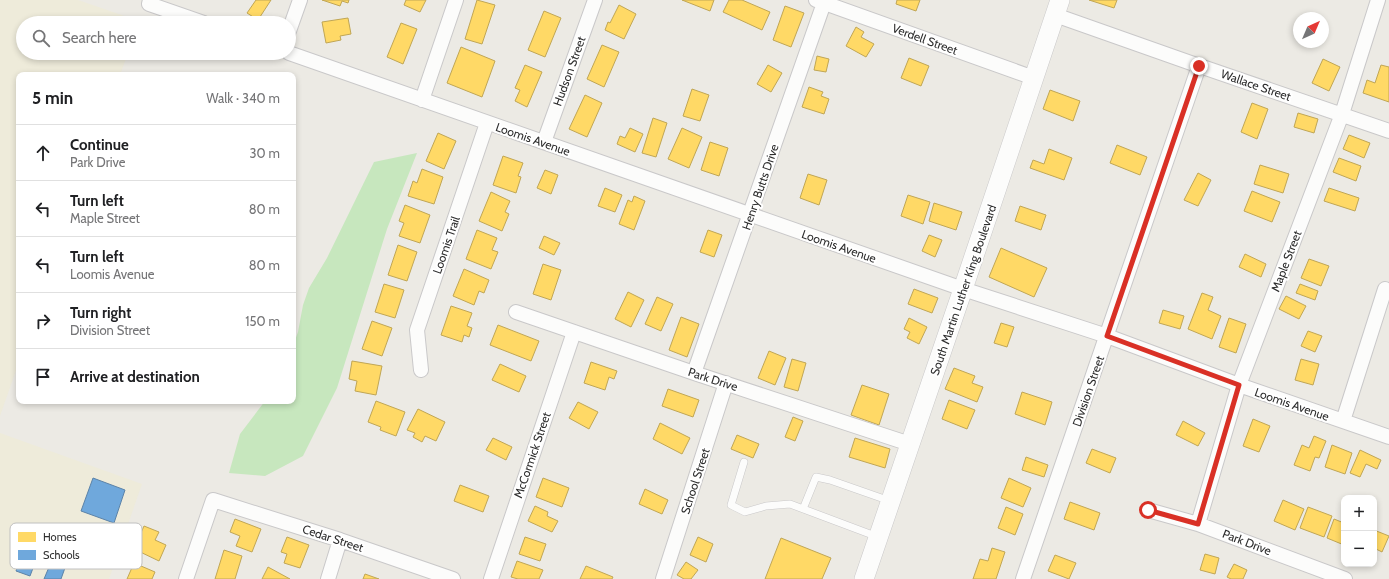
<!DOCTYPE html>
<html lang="en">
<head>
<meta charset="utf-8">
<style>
	:root { --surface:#fff; --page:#f6f6f6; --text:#202124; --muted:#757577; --line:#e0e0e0 }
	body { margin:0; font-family:Cabin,sans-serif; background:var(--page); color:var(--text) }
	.controls { position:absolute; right:12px; bottom:12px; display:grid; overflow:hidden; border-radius:8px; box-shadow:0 2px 6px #0003 }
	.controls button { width:36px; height:36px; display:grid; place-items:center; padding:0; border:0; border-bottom:1px solid var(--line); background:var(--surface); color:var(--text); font:20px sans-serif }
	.compass { position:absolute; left:1293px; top:12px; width:36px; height:36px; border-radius:50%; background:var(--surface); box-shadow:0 2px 6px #0003; rotate:44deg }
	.stop { position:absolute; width:12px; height:12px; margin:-9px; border:3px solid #d93025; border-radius:50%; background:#fff }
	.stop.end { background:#d93025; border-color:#fff; box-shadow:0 1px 4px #0008 }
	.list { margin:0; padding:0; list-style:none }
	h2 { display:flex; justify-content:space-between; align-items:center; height:52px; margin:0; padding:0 16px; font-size:17px }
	h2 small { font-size:13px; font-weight:400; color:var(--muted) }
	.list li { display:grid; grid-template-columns:26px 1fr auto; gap:12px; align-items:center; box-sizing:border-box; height:56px; padding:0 16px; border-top:1px solid var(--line) }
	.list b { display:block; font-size:15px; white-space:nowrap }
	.list p { margin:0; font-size:13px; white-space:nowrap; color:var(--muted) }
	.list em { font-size:13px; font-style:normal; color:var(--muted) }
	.icon { flex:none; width:22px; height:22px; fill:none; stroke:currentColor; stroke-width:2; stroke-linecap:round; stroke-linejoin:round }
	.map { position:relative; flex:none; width:1389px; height:579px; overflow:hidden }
	.search { position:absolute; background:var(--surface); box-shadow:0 2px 6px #0003; left:16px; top:16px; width:280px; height:44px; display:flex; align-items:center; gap:10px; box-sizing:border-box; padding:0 14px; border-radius:22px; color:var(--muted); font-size:15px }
	.panel { position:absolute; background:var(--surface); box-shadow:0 2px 6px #0003; left:16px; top:72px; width:280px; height:332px; border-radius:8px }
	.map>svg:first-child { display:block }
	.education { fill:#eeebda }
	.green { fill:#c7e7be }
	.homes { fill:#ffd966; stroke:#c0a655 }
	.schools { fill:#6fa8dc; stroke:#5c83a8 }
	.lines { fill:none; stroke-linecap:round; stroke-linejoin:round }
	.lane-casing { stroke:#c9c8c9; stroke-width:8 }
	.street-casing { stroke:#c9c8c9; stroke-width:16 }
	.secondary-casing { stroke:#c9c8c9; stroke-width:20 }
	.lane { stroke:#fcfcfb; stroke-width:7 }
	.street { stroke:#fcfcfb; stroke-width:14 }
	.secondary { stroke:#fcfcfb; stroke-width:19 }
	.route { stroke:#d93025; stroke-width:5 }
	.labels { text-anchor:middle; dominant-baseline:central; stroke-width:4; stroke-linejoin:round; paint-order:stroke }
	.street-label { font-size:12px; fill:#2e2e2e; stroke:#fff }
	.key { fill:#fff; stroke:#c0c0c0; stroke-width:1 }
	.key-label { font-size:11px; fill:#2e2e2e }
</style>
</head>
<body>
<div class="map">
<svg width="1389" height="579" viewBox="0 0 1389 579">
	<rect width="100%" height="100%" fill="#eceae4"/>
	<path class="education" d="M0,0H78L139,21V23H23V53H128L120,75H19V362L0,416Z
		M0,433L142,484L109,579H0Z"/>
	<path class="green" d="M417,153L387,229L337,388L303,456L265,476L229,473L240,434L265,401H293V346L298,332L303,305L309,288L327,258L374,162Z"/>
	<path class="homes" d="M256,0H271L258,20L247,13Z
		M322,0H349L348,3L342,1L340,6Z
		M406,0H426L420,12L404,5Z
		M477,0L495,5L482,44L465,39Z
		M682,0H714L710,11Z
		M729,0H742L770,12L762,30L723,12Z
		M897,0H920L916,11L896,4Z
		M1089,0H1117L1114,8Z
		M619,5L636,14L624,39L605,30L608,22L610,23Z
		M785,6L804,13L791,47L773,40Z
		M544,11L561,18L545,57L528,50Z
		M348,18L351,34L340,36L341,40L326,43L322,22Z
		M401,23L417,29L403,64L387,57Z
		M856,27L864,32L861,37L874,44L866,57L846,46Z
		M602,45L619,52L604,87L587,79Z
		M461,47L495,61L482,97L447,83Z
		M817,56L829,59L826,72L814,70Z
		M909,58L929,66L921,86L901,78Z
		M1323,59L1340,67L1329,91L1312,83Z
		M525,65L542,72L527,107L515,101L520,90L515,88Z
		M768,65L782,73L771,92L757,84Z
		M1381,65L1389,67V102L1363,93L1367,80L1375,83Z
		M809,87L823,92L821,96L829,99L824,114L802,107Z
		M692,89L709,95L700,121L683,116Z
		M1050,90L1080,101L1073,121L1043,109Z
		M585,95L602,103L587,137L569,129Z
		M1252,103L1268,109L1257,139L1241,132Z
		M1298,113L1318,119L1314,133L1294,127Z
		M653,118L667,123L656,157L642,153Z
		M630,128L643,134L635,152L617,144L620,136L625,138Z
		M682,128L702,137L689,168L668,159Z
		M438,133L456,141L444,169L426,161Z
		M1349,135L1370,143L1364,158L1343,149Z
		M710,142L728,148L719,176L701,170Z
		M1117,145L1147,157L1140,175L1110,163Z
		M1049,149L1072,158L1064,180L1030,168L1033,160L1044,164Z
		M503,156L523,163L518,176L521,177L516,193L493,185Z
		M1339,158L1361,166L1356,181L1333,172Z
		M1260,165L1289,174L1283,193L1254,184Z
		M422,169L443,177L434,204L408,196L413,181L417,183Z
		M545,170L558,175L551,194L537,188Z
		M1198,173L1211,180L1198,206L1184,200Z
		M808,174L827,180L819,205L800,198Z
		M605,188L622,195L615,212L598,206Z
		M1329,188L1359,198L1355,211L1324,201Z
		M1252,191L1280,202L1272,222L1244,211Z
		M491,192L510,201L505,212L509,214L502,231L479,221Z
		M908,195L930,202L923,224L901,216Z
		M634,196L645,201L634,230L619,224L628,200L632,202Z
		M934,203L962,212L956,230L929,221Z
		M405,205L430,215L420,243L399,236L404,223L399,221Z
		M1020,206L1046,215L1041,230L1015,221Z
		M477,230L497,238L492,250L498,252L491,269L466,259Z
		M708,230L722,235L714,257L700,252Z
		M929,235L942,240L935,257L922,251Z
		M544,236L560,243L554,255L539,248Z
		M398,245L417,252L407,281L388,275Z
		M1001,248L1047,268L1034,297L989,277Z
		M1245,254L1266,264L1261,277L1239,267Z
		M1309,259L1329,266L1321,286L1301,278Z
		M543,264L561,270L551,300L533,294Z
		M464,269L489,280L484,293L479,291L474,305L453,296Z
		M384,284L404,290L395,318L375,312Z
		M1300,284L1318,291L1315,300L1296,293Z
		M914,289L938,298L932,313L908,304Z
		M628,292L644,300L631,327L615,319Z
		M1202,293L1213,297L1208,310L1221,316L1212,339L1188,329Z
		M1286,296L1306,306L1299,319L1279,309Z
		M657,297L673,304L661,331L645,324Z
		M451,306L472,313L467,326L472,328L469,337L464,335L462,342L441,335Z
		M1163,310L1184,316L1180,329L1159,323Z
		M681,317L699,324L687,357L669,350Z
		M909,318L927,327L919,344L907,338L910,332L904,329Z
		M1229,318L1246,324L1236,353L1219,347Z
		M372,321L392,328L382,356L362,349Z
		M1001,323L1014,327L1007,347L994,343Z
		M498,325L539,341L531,361L490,345Z
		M1308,331L1322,336L1315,352L1301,346Z
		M769,351L786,358L775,385L758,378Z
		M792,359L806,363L798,391L784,387Z
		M1301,359L1319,364L1313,385L1295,380Z
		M352,361L382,366L376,395L355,391L357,381L349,379Z
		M591,362L617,371L614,379L609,377L605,390L584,383Z
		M500,364L526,376L519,392L492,380Z
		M954,368L975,376L972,383L983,387L977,402L945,389Z
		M862,385L889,394L879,425L851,415Z
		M668,389L699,400L693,417L662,406Z
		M1022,392L1052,402L1045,425L1015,414Z
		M949,400L975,410L967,429L942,419Z
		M376,401L405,412L396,436L380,430L381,427L368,422Z
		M578,402L598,412L589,429L569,418Z
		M418,409L445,422L436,441L425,436L422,442L413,437L415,433L407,430Z
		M793,417L803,421L795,441L785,437Z
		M1253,419L1270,426L1259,452L1243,446Z
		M1183,421L1205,433L1198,446L1176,435Z
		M660,423L690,438L682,454L653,439Z
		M737,435L759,444L753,458L731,449Z
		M1314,436L1326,441L1319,458L1315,457L1310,471L1294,465L1302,445L1309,448Z
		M493,438L512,447L506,460L486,450Z
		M855,438L890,449L885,468L849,457Z
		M1332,445L1352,453L1345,474L1325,467Z
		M1092,449L1116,458L1110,473L1086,463Z
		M1360,450L1381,460L1377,469L1366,464L1360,477L1350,473Z
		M1026,457L1048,465L1044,477L1022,470Z
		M543,478L569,488L562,507L536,497Z
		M1009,478L1031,488L1023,507L1001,498Z
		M460,485L489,496L483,512L454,501Z
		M645,489L668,500L662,514L639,504Z
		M1283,500L1304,509L1295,530L1274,521Z
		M1070,502L1100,513L1094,530L1064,519Z
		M535,506L548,512L547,516L558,521L552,532L528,521Z
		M1006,507L1023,514L1015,535L998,528Z
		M1308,507L1332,516L1324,537L1300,528Z
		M235,519L261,529L252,552L236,546L240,536L230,532Z
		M1334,519L1344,523V545L1327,538Z
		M144,526L159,532L155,540L166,545L159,561L134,549Z
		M1374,530L1389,536L1382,552L1374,548Z
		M287,537L309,545L300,568L284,563L287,554L281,552Z
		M525,537L546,544L540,561L519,554Z
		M698,537L713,544L706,562L690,555Z
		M781,538L831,558L822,579H765Z
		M992,548L1005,552L996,579H973L980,559L988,561Z
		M224,550L242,556L235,579H215Z
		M1205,554L1219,558L1215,574L1200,570Z
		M1055,555L1076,563L1069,579L1048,571Z
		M517,561L543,570L539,579H518L511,577Z
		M686,562L698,570L691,579H684L677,575Z
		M134,563L155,572L152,579H127Z
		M1234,564L1247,570L1243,579H1231L1227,577Z
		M586,566L613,577L612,579H580Z
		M268,567L290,579H262Z
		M365,574L379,579H363Z"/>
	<path class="schools" d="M93,478L125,490L114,523L81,511Z
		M24,550L38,555L30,576L16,571Z
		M52,560L66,565L61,579H44Z"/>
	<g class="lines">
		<g class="lane-casing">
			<path id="lane" d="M744,462L731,505L745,512L766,506L790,504L878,537
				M803,509L816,477L830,480L890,501"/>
		</g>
		<g class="street-casing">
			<path id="street" d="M150,0L149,4L204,23
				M816,0L1034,78
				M1055,15L1191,63L1389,131
				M289,31L300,0
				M289,53L963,289L1107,336L1239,385L1389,437
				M422,100L456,0
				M544,142L595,0
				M516,312L694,373L910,444
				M421,370L417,330L487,123
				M694,373L825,0
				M1343,421L1385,289
				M1148,510L1198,524L1345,579
				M1198,524L1239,385L1342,114L1378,0
				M186,579L213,500L340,540L453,579
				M328,579L340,540
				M491,579L574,332
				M663,579L726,383
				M1023,579L1199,66"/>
		</g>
		<g class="secondary-casing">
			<path id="secondary" d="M864,579L963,289L1060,0"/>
		</g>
		<use href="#lane" class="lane"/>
		<use href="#street" class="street"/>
		<use href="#secondary" class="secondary"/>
	</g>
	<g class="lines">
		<path class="route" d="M1148,510L1198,524L1239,385L1107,336L1199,66"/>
	</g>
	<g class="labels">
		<g class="street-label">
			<text transform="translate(925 39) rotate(20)">Verdell Street</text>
			<text transform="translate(569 71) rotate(-70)">Hudson Street</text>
			<text transform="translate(1256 85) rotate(19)">Wallace Street</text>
			<text transform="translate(533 139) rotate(19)">Loomis Avenue</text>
			<text transform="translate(760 187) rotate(-71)">Henry Butts Drive</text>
			<text transform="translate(446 245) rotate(-71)">Loomis Trail</text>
			<text transform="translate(839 246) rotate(19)">Loomis Avenue</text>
			<text transform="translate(1286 261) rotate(-69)">Maple Street</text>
			<text transform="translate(963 290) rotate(-71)">South Martin Luther King Boulevard</text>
			<text transform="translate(713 379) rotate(18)">Park Drive</text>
			<text transform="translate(1088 391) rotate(-71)">Division Street</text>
			<text transform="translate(1292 404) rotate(19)">Loomis Avenue</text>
			<text transform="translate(532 455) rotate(-71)">McCormick Street</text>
			<text transform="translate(695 481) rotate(-72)">School Street</text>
			<text transform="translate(333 538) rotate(18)">Cedar Street</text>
			<text transform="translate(1247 542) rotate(21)">Park Drive</text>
		</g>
	</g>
	<rect x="10" y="523" width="132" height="46" rx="6" class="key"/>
	<rect x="18" y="532" width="18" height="10" fill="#ffd966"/>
	<rect x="18" y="550" width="18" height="10" fill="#6fa8dc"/>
	<g class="key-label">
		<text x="43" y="541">Homes</text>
		<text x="43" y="559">Schools</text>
	</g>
</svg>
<div class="controls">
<button>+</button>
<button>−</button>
</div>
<svg class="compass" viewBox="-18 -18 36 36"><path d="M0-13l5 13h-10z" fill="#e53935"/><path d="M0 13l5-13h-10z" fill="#757577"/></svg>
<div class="stop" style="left:1148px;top:510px"></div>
<div class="stop end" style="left:1199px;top:66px"></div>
<div class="search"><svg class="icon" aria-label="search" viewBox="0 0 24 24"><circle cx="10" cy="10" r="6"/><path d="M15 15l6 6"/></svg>Search here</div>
<section class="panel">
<h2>5 min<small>Walk · 340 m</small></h2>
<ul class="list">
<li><svg class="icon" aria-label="ahead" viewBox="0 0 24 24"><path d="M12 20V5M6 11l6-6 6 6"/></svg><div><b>Continue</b><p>Park Drive</p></div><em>30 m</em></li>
<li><svg class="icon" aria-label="left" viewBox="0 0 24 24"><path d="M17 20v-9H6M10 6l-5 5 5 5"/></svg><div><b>Turn left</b><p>Maple Street</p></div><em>80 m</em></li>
<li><svg class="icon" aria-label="left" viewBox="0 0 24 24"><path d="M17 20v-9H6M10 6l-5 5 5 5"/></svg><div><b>Turn left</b><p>Loomis Avenue</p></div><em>80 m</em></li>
<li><svg class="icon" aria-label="right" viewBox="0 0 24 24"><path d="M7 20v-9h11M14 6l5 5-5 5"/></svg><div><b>Turn right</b><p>Division Street</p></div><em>150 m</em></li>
<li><svg class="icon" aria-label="arrive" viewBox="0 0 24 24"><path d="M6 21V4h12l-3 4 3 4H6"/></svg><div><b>Arrive at destination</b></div></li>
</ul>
</section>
</div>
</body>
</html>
